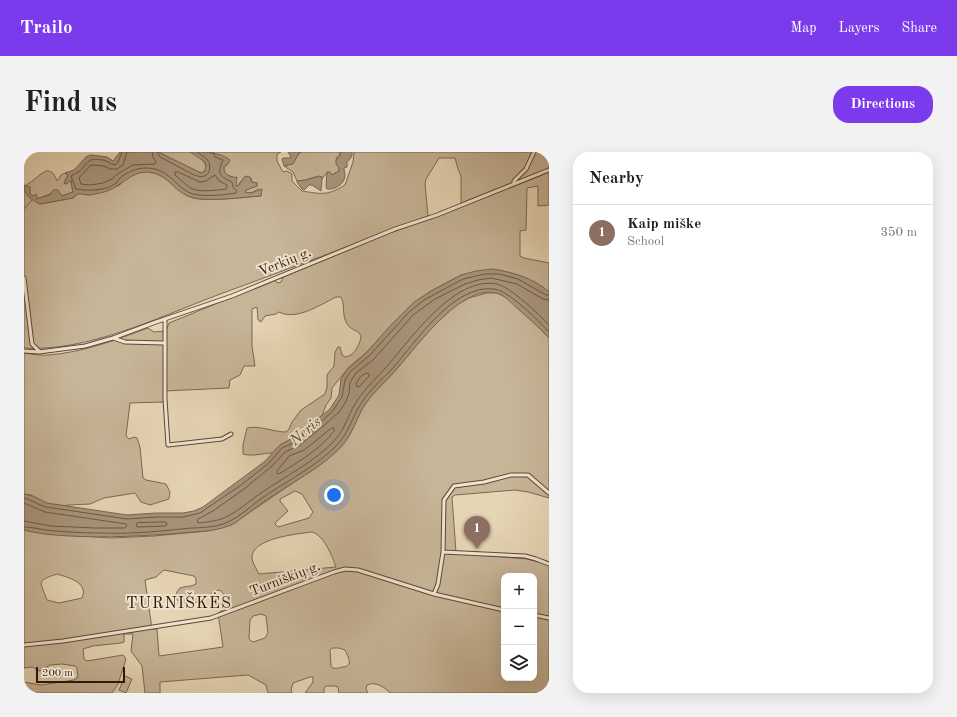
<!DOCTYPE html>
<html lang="en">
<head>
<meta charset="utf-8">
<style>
	:root { --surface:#fff; --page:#f2f2f2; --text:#202124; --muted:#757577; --line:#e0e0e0; --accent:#7c3aed }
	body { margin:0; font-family:"Old Standard TT",serif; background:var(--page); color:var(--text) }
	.controls { position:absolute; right:12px; bottom:12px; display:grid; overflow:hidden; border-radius:8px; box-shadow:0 4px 16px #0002 }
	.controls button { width:36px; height:36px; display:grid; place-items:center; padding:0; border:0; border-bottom:1px solid var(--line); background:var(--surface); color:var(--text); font:20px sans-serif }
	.scale { position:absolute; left:12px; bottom:10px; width:89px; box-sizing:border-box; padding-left:4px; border:2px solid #30190f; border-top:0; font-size:11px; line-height:14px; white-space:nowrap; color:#30190f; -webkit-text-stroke:3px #efe4ce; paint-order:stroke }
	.you { position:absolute; left:310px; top:343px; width:14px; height:14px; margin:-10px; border:3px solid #fff; border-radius:50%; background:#1a73e8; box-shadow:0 0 0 6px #1a73e833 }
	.badge { display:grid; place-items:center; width:26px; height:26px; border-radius:50%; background:var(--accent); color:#fff; font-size:13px; font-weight:700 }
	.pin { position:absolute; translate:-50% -33px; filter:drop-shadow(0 1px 2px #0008) }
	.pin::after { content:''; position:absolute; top:21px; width:14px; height:12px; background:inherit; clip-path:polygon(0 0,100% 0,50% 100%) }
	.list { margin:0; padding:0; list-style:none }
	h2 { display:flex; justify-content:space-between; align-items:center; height:52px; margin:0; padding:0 16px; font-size:17px }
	h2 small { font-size:13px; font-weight:400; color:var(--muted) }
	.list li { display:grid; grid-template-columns:26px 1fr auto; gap:12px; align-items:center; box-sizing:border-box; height:56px; padding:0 16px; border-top:1px solid var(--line) }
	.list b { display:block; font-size:15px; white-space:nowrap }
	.list p { margin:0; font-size:13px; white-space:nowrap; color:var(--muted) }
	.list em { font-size:13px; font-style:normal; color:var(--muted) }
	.icon { flex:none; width:22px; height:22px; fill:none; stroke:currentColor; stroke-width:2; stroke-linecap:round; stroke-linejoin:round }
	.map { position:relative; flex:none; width:525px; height:541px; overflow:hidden; border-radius:16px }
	header { display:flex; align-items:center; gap:24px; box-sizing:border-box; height:56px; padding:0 20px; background:var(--accent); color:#fff }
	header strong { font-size:19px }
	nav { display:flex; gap:22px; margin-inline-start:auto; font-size:14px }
	.intro { display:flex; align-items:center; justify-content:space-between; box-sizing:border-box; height:96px; padding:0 24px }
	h1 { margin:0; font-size:28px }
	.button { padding:10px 18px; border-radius:16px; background:var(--accent); color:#fff; font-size:14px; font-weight:700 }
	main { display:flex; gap:24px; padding:0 24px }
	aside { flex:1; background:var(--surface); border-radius:16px; box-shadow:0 4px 16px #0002 }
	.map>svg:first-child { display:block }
	.green { fill:#c7b598; stroke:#7c6754; fill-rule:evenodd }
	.water { fill:#a8957c; stroke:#786350 }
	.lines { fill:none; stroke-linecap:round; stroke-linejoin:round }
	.shore { stroke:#6c5746; stroke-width:1 }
	.stream { stroke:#786350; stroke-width:1 }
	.street-casing { stroke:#5e4838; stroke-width:5 }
	.street { stroke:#efe4ce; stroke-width:3 }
	.labels { text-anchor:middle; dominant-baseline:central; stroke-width:4; stroke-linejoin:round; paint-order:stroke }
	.street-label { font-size:14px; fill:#30190f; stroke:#efe4ce }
	.water-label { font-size:15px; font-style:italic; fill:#5a4435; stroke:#efe4ce }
	.quarter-label { font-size:16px; letter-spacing:1px; fill:#30190f; stroke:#efe4ce }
</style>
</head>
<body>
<header>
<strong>Trailo</strong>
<nav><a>Map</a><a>Layers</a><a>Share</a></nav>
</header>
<div class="intro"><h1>Find us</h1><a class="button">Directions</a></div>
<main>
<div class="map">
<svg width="525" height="541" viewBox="0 0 525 541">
	<rect width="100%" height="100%" fill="#e6d5b4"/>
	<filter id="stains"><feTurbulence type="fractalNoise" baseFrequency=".005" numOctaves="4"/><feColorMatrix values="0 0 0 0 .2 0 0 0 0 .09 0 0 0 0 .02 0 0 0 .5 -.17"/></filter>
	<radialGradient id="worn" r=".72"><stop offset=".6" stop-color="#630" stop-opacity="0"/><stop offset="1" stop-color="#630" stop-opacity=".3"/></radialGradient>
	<path class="green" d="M134,0C142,0 160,0 166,0C174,2 183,10 182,18L177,21L172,19Z
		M185,0H257L253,2V9L259,20L263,19L268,22V29L278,39C298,42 303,44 321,33L329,10L330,0H525V16L437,51V24L434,17L431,6H415L402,27L401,32L404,64C333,91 262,118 191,144C133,166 63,200 0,196V34V38L16,52L49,46L55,41L66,43L96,33L97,30C102,27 108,23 113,21C128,16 141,25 151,35C157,39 162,44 169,46C186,50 219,45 237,44L236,38L234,37L227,41L220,40L222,38L233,34V31L228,30L227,26L216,30L214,34H212L209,25C203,23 199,22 200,15L190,1Z
		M277,0H316V3L312,6L315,16V19L308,23L303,20L298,27V25H291L282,28L273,29L269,20L260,14H263Z
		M22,19C29,18 31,24 33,29L37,23L41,21L44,23L40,31L42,32L49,27L47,31L49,40L38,44L29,39L26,42L12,47L6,42L2,33C10,29 15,22 22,19Z
		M525,20V53L514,54V34L503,36L502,78L496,79V104L500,106L525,111V140L496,124L475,118L437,123L407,139L383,157L343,200L325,215L308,236L307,246L302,253L298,264L271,285L256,293L249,301C239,301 229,305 219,302V293L223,276C236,273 249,280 262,280L265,277L268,270L277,258L301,242L303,235V223L310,214L311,200L314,195H316L318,203L321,205C327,204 330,201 333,196C344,175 328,183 322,170C318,162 321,152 317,145H312C296,153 272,169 255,160L252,162L241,164L237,170L234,168L233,155L228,157V194L231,214H220L216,223L206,228L205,236L140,239V250L106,251L102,284L105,287L110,285L113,286L116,295L119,326L122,328L142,332L146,340L145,347L126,353L117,350L111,341L80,346L66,352L44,353L39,354L20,351L7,343L0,342V201C8,202 17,204 25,203C60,200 92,188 124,176L130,180L142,179L145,171L250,128L254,131L257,130L260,123L363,82L407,67Z
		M463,141H473L483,146L512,172L525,186V346L504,340L491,338L431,343L428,345L432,401L503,407L525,413V541H366C361,535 351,529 343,533L342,537L344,541H315L314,535L311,534H302L300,536V541H281L289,530V525H286L269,531L267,538L268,541H244L242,533L224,523L136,530V541H121L118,514L107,499L109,482H100V490L97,491L69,494L59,497L60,507L63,509L99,503L102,507L94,532L88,541H0V530L17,533L50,528L54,525L53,516L51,514L38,512L26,513L16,519L12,518L9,515L0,516V378L27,382L87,386L130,384L184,379L207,373L297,312L316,296L325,284L339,255L347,244L370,220L408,175L431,154L445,146ZM271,339L278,342L289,360L285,366L254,375L251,372L252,370L264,359L256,349V347ZM288,380C300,383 308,404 312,415L235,422C233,418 229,412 228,407C226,386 273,382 288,380ZM140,418L170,424L172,427V432C167,435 161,434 156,436C154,438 152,441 152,444C153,456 173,450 180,449C187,443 185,440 196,438C203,444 200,449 201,457L194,461L199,495L135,504L133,477H128L121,428L132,425ZM33,422C43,425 65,430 58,446L35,451L23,448C16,429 12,429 33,422ZM480,424H510V526H480ZM237,462L242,464L244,481L241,486L229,490L226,488L225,486L226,468L229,464ZM308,496H315L321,498C324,505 330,514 319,515C315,516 312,517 309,516L307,514L306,498Z
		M101,524L108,527L102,541L95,538Z"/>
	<path class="water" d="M96,0H134L177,21L181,19L182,13L180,9L166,0C178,0 197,0 206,8L204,12L200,15V19C203,24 208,26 213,25L212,34H214L221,24L226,25L228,30L233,31V34L222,38L221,40L227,41L238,37L237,44C220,45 179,51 164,44C148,38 144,21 123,20C106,20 98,34 83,39C78,41 71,42 65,43C59,43 53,39 49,46L16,52C8,48 0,44 0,33L6,35V42L9,44L12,42L13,44L12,47L26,43C28,39 29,37 34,38L38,44L49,40L47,31L48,28L42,32L40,31L44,23L41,21L50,18L62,5L67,3L83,5L89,9Z
		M264,0H278L275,1L269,12L260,14L258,7L259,6H266L267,5Z
		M316,0H328C329,3 326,8 323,10V15L320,16C320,19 321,21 321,23C321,32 311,38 303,37L302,35L303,20H306L308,23L315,19V16L312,12V8L316,3Z
		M295,24L298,25V27L297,39L288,33H285L280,38L278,37L273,30V29L282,28Z
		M468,117C488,120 510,126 525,140V186C515,175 503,165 492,155C486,150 481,143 473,141C436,132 392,196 371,219C361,230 351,239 342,251C333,264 329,282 317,295C299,314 274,327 253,341C238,350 225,361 211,371C194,380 176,379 158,381C120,384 83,386 45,384C30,383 15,382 0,378V342L9,344L23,351L103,363L132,361H159L170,359L179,355L240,310L256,293L271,285L306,257L315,243L317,227L323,218L343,200L365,175L390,150L407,139L437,123L452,119Z"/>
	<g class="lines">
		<path class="shore" d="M98,0L94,10L91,13C86,12 84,9 79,8C62,6 66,9 56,19C53,21 50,22 47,24L52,37C64,39 80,39 91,32C94,30 92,30 95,27C102,20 113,16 122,16C143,16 149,31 164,40C174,46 201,43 212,41L213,39L209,35L208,30C193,23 194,21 199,8L191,5L189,0
			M103,0L99,13L93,17H86L80,14L67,13L55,26L57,32L66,33L79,31L88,27L92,23L109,13L131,12L132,10L129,5L128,0
			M133,0L136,5L170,23C176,25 181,26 185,20C188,9 182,6 173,0
			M154,20L176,30L182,29L191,23L195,29L203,33V36L202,37C192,38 176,41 166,36C161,32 156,27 151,23V20Z
			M525,148L519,147L493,132L467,126L454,128L441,132L411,147L389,163L350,207L332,221L326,230L325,242L321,251L315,260L304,270L276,293L261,300L248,314L220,337L189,359L174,367L173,370L175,371C184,370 194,369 202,365C215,359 225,349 237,341C260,325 292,309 311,288C322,276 325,259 335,246C344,233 355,224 365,212C389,184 431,124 473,132C486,135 515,162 525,173
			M343,221L345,222V224L335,235H333L332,232L336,225Z
			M308,276H310V279C297,297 274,310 255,322L253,321V319L265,304L280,298Z
			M0,346C8,348 14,353 22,355L103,367L132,365H159L176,361L217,333L245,311L258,296L274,289L308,260L318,245L321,228L326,220L346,203L385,160L400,148L439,127L461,122H475L494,127L522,143H525
			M0,351L21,360L102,372L103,374L101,376H71L27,374L0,369
			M136,370H142L143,373L141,374L114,375L112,374L113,371Z
			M0,375C7,375 15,377 22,378C40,380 59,381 77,381C103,382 130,380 157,377C172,375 189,377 204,370C217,364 227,354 238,346C263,329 293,314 314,292C325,280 329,263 338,250C346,238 357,228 368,217C392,190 429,132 470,137C484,138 515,169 525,180"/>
		<path class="stream" d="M0,57L8,48"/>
		<g class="street-casing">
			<path id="street" d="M490,32V29L502,17L510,0
				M0,126L8,192L15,199
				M141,167V247L144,293L198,287L207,282
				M89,186L101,190L140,191
				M0,199L15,200L61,194L89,186L132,170L208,144L371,77L413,63L525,18
				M419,400L501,404L512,407L525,412
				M410,442L414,432L419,400L420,348L430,334L460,330L487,323H504L525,341
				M510,463L525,466
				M0,493L39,489L187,466L310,420L321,417L334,418L410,442L480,458"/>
		</g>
		<use href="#street" class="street"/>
	</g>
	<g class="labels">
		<g class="street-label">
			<text transform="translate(261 110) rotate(-22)">Verkių g.</text>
			<text transform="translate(261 427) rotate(-21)">Turniškių g.</text>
		</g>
		<g class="water-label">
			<text transform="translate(282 280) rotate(-41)">Neris</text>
		</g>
		<g class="quarter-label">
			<text x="155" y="452">TURNIŠKĖS</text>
		</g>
	</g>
	<rect width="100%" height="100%" filter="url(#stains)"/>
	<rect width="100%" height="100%" fill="url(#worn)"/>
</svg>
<div class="controls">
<button>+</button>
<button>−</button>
<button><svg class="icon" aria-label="layers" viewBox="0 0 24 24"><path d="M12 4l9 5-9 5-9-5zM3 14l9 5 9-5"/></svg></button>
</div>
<div class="scale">200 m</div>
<div class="you"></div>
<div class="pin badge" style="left:453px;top:397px;background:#8d6e63">1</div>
</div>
<aside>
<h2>Nearby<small></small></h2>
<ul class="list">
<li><span class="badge" style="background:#8d6e63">1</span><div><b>Kaip miške</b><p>School</p></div><em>350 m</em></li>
</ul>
</aside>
</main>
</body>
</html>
